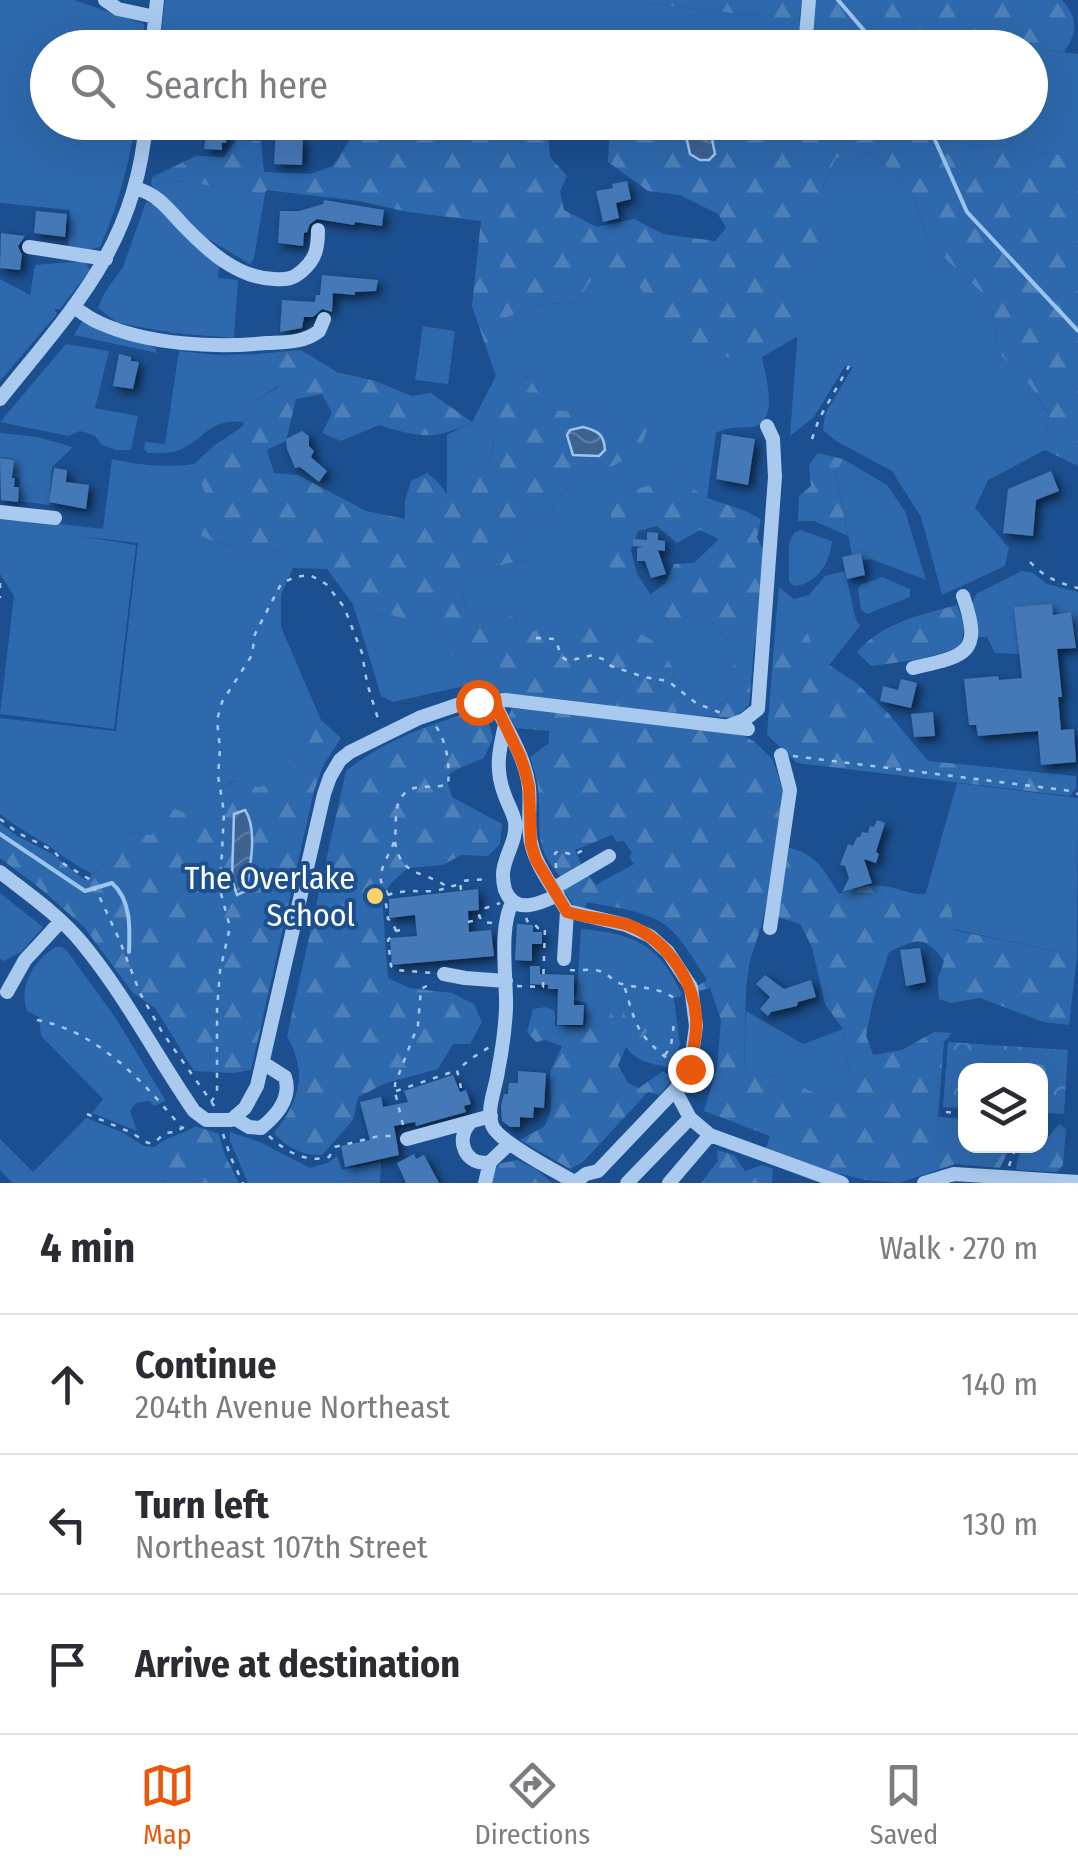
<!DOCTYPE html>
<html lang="en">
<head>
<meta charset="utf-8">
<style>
	:root { --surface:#fff; --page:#f7f7f7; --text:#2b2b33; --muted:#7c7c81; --line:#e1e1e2; --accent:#ea580c }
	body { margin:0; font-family:"Fira Sans Condensed",sans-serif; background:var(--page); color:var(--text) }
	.controls { position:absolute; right:30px; bottom:30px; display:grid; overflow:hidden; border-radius:20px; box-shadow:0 10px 40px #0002 }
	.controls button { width:90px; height:90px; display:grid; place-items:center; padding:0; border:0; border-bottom:2px solid var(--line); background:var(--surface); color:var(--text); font:50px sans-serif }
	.stop { position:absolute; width:30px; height:30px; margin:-22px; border:8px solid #ea580c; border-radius:50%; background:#fff }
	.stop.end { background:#ea580c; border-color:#fff; box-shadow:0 2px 10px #0008 }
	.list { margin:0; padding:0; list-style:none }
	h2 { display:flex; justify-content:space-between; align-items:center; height:130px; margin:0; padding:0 40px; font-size:42px }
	h2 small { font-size:32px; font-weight:400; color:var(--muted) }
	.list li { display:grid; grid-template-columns:65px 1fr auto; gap:30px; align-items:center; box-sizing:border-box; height:140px; padding:0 40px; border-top:2px solid var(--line) }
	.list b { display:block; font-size:38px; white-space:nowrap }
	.list p { margin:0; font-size:32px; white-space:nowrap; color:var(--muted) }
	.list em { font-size:32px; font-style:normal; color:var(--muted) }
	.icon { flex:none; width:55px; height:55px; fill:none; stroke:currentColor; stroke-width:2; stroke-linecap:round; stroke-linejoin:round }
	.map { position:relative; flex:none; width:1078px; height:1183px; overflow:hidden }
	.search { position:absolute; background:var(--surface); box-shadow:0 10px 40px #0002; left:30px; right:30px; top:30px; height:110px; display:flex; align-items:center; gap:25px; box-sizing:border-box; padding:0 35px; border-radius:55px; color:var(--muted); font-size:38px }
	.sheet { height:550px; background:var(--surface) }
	nav { display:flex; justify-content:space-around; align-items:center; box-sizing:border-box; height:140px; border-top:2px solid var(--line); background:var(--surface); font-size:28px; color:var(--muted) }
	nav a { display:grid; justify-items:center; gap:5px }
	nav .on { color:var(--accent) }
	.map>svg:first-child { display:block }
	.grass { fill:#2e69ad }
	.forest { fill:url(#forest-firs) }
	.park { fill:url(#park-crowns) }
	.water { fill:url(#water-waves); stroke:#9cc4f0; stroke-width:2.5 }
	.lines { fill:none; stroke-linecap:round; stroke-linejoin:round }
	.stream { stroke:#9cc4f0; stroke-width:4 }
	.building { fill:#4478b7; filter:url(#shadow) }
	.path { stroke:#a9c9ee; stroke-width:2.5; stroke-dasharray:5 8; stroke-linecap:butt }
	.minor { stroke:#a9c9ee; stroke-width:14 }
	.route { stroke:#ea580c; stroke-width:12 }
	.poi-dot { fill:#ffd166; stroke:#1b4f8f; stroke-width:4 }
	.labels { text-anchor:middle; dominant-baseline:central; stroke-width:8; stroke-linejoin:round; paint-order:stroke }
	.poi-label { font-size:32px; fill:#fff; stroke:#1b4f8f; text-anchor:end }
</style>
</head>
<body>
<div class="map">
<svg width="1078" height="1183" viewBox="0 0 1078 1183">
	<defs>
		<pattern id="forest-firs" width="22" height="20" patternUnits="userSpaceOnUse" patternTransform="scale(2.5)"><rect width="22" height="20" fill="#2e69ad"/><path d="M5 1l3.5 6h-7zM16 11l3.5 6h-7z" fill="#4d80b9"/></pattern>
		<pattern id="park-crowns" width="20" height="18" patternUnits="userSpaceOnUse" patternTransform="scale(2.5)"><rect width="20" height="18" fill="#2e69ad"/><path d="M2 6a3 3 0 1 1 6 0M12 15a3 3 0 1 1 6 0" fill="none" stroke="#4d80b9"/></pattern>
		<pattern id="water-waves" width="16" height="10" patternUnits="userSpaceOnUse" patternTransform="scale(2.5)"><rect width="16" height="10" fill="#3c6290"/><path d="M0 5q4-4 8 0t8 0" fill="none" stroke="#597aa1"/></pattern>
		<filter id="shadow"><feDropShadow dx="4.5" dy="4.5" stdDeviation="5" flood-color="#0009"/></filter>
	</defs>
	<rect width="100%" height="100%" fill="#1b4f8f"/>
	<path class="grass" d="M0,0H74L144,24L143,47L48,48V122L136,123C128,166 118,207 100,247L87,250L68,247L70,210L0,203Z
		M165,0H621L1023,47L176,48L160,45Z
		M1031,48L1078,54V157L794,123L1030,122Z
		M872,154L910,186L930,245L991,301L998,352L1029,384L1049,415L1045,450L988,480L975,508L1009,548L1005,566L942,595L921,517L892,471L836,441L823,430L825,414L853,367L845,366L814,417L790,436L803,259L831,224L821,192L836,158Z
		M152,177L265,194L254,258L250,264L200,234L170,202L151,185Z
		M146,202L162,207L219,265L218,278L238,280L234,338L173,333L118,323L98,308L105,292L123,267Z
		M85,261L90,270L60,309H54L57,314L0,381V279L30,295L35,265Z
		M598,269L639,286L674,338L714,357H762C765,374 779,418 756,426C742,430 734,424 716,433L707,498L676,478L625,492L621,579L637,574L669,623L697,613L711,621L726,639L758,626L754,648L734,663L726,703L703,716L675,713L684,703L674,688L673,669L600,623L548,628L528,633L512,616L490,621L468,618C460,590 461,582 473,556L487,570L509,563L529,561L517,542L518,536L551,520L554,501L576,481L613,466L649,423L549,409L527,376L495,414C494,454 493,485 447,494V435L472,422L496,376L494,349L503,319L536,305L576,302Z
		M83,320L155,348L157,353L74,335Z
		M423,326L455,331L448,384L415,380Z
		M66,344L109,351L95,408L138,416L131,450H116L102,445L95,436L80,431L68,436L0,422Z
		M179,351L218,355L256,354L248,371L268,372L278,386L251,404L244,422C210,418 207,437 180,450C171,454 158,453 148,453L144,449L145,442L165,444Z
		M0,433L37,437L73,447L52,467L49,505L19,501L20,478L13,477L14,459L0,457Z
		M112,459C140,465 165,468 194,464L208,499L216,543L292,553L327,569L293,568L281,595V627L321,720L291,776L259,787L235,780L182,813L173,809L151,835L127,832L103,866L92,874C79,867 68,860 56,851C38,838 18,829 0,814V718L116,731L138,543L79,536L136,545L114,729L0,714L14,596L0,574V517L103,529Z
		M843,459L887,485L905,511L926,580L871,559L863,560L861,553L852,555L836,473Z
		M800,530L832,541C830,563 817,584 794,586L789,582V544L794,533Z
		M845,571L856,620L860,626L829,665L818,658L808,634L776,619L779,587L794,599L809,595L825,576Z
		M1022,571L1033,573L1047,584L1078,592V649L1071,613L1053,614L1052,605L1015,607L1019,654L995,653L987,637H978L972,605L976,594Z
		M882,577L910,589V597L867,614L861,610L858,589L860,585Z
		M353,604L368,615L390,614L429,629L443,652C467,656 477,672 490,691L464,686L393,702L381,696Z
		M957,783L1078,798L1077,956L953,929L951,908L925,896Z
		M0,893L43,927L21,952L4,961L0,959Z
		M581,929C634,933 660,945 682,995L674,999L680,1045L670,1068C653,1064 636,1062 626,1047L643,1036L622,1018L614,1019L599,995L574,996L577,992Z
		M55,947H62L67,951L115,1017L166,1101L154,1106L149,1101L136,1103L130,1111L137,1131L92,1113L103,1099L41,1036L39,1017L27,1011C18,986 34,961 55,947Z
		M746,1011L803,1044L843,1029L849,1070L856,1091L835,1100L808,1090L786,1077L760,1076L744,1071Z
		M86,1118L122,1132L144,1146L155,1147L160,1143L170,1155L163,1183H13L0,1170V1139L33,1172Z
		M230,1132L260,1142L310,1168L328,1163L337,1156L342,1170L381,1162L380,1183H248L230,1141Z"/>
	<path class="forest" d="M621,0H802L799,21Z
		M814,0H1062C1078,18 1078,32 1064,52L813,23Z
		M359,123H547L550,157L567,176L560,191L564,210L597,227L634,219L663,234L715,241L726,228L718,214L680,195L648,191L608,162L610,123H794L1078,157V466L1045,450L1049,414L1029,384L998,352L991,301L930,245L910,186L872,154L836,158L821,191L831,224L803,259L798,336L762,357H714L674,338L639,286L598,270L576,302L536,305L503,319L494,349L496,376L472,306L481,221L408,212L359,201L266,190L265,194L152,177L196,156L224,157L236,140L261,141L264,172L310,174L333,166L358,127Z
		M301,350L337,372L375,381L412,396L431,393L472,422C434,441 418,437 379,425L341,441L322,433L332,413L322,394L296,399L286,441L267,450L274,473L298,475L366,511L405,519V501L411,481L427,473L436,480L447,494C478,488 493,469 494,437C495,429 493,420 495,413C501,398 517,386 528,376L549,409L650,423L639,451L613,466L576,481L554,501L551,520L518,536V542L529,548V561L509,563L487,570L473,556C461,582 460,591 468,618L490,621L512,616L528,633L570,620L600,623L623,637L641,634L660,645L673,669L674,688L684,703L675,713L490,691C477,672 467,656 443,652L429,629L390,614L368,615L353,604L327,569L292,553L216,543L199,534L207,499L194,464L215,445L242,427L251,404L278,387L268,372L254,379L247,370L256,354Z
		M818,453L843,459L836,473L848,536L814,521H798L799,496L811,486L809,465Z
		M676,478L707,498L743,510L761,519L757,538L764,551L758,626L726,639L711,621L697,613L669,623L650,595L666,583L674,564L694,563L719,539L700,530L677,543L657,526L638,531L631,550L637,574L621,579L609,566L611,513L625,492Z
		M957,605L965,626L960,646C932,659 902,662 871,666L857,652C883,622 921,615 957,605Z
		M776,619L808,634L818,658L855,682L888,713L928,761L1076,776V788L1070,796L797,763L767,735Z
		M754,648L749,705L734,718L703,716L726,703L734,663Z
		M512,708L737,732L755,742L772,759L785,795L769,892L761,927L750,960L746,988L744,1071L760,1076L786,1077L808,1090L835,1100L856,1091L849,1070L843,1029L825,1004L812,947L800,924L778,917L789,848C815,852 826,873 839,894C854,889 866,884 882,886C906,888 914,900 940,891L951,908L954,930L1077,956L1069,1025L1043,1022L980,998L951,1003L939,999L938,979L944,961C924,934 917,939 889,952L873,1001L866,1035L873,1055L902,1050L934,1032L952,1033L944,1042L938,1117L965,1119L966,1146H1011L1000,1168L955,1164L899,1183L866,1180L827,1171L766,1148L770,1136L704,1111L717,1068L721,1020L710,988L699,991L697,986L707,980C696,963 685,943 669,928C649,910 613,908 587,902L583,913L575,908L563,889L588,875L596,885L634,864L629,857L632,853L624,841L617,842L612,835L575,850L581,864L561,877C529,843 544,821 537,782C536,774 532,765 530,757L549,743V731L516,728L509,715Z
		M465,714L487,716L493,738L484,758L457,769L446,777L452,797L502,824L500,844L488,856L461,855L443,865L408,868L392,882L382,897L388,978L409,988L452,993L474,1004L482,1022L470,1044H453L438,1069L386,1083L358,1097L353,1120L322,1155C303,1156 286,1147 274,1133C300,1100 308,1074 287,1036L346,771C381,743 422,727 465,714Z
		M321,720L341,738L324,764L314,791L251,1070L234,1073L194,1071L155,1008L133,993L84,927L41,889L0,858V823L17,836L52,854L85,880L103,866L127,832L151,835L173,808L182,812L236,780L259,787L290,776Z
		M583,992L599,995L615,1019L622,1018L625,1001L638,995L654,998L656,1006L651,1026L643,1036L626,1047L618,1065L628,1083L639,1088L663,1071L673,1079L659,1095L648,1092L583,1162L570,1169L520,1140L545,1126L551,1110L550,1072L562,1046L545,1040L536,1042L527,1032L533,1009L546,1007L555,1011V1026L585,1027L587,1003L574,1000V996Z
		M1059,1124L1066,1129L1063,1165L1057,1172L1016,1170L1018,1157L1023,1146H1040L1041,1140H1046Z
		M195,1126L219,1134L224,1153L239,1183H163L170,1155L160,1143C171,1135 183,1135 195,1126Z
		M717,1150L734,1155L745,1171L762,1165L773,1169L772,1183H701L718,1161Z
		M517,1160L536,1169L552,1183H491L489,1180L498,1164Z"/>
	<path class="park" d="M948,1042L1068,1050L1064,1114L1041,1113L1040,1070H966L965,1108L943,1107Z"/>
	<path class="water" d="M706,123L709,124L715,154L709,160H700L690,154L686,136L680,123Z
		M583,427C598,431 604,434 605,450L599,456L573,455L567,435L570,430Z
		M245,810C258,829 250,868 246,891L237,895L232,880L234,814Z"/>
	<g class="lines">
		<path class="stream" d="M838,0L879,48
			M927,122L967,212L1078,331
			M0,834L85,891L112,883C131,900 130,927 129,952"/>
	</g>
	<path class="building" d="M208,122H228L226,143H222V150L204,149Z
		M276,125H294V137H303L302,165L274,164Z
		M627,181L631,199L616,203L619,218L603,222L596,191L613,188L612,184Z
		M324,200L384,210L382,226L355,222L354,225L317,219L310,224L307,232L304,233L303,246L278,243L280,211H299L323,204Z
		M36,211L67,214L65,237L34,233Z
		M1,233L25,236L18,246L22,255L20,270L0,268Z
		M322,275L378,280L376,291L355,292V295L333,293L332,312L322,309L313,317H304L302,328L280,332L282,300L315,302L316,295H320Z
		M119,354L131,357V361L139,362L133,389L113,386Z
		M302,431L309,436V446L314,451L311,457L327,471L319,482L300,467L295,468L287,449L286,439Z
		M722,434L755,439L748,485L716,479Z
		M0,458L14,460L12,478H15L14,487H19L18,502L1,500Z
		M54,468L67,470L66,482L89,485L86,509L49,502Z
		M1051,471L1059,491L1036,500L1033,536L1003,533L1008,489Z
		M647,532L658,533V540L665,541V551L658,550L666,574L651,578L645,561H637V548L644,547L633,546V539L647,540Z
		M861,553L865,575L847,579L842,557Z
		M1052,604L1053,615L1071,612L1076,648L1057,649L1062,697H1058L1061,730L1074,729L1076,762L1041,765L1038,731L978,736L976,725H969L964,679L998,676L999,680L1022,678L1014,607Z
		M901,679L917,683L911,708L880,701L883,686L898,690Z
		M933,712L935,736L914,737L911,714Z
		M877,820L885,823L876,852L879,854L876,863L864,859L872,883L842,892L849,878L845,866L840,865L848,844L853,846L857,837H860L862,832L868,833L870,826L874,827Z
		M478,889L479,910L468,911L469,932L491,930L494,956L392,965L390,938L417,936L415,915L389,918V899Z
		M517,924L533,925V932H542V944H532V961L515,960Z
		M920,948L926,982L906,986L900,950Z
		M530,966H540V974L574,975V1005H584L583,1025H557L558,989H548V985L530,984Z
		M765,975L784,989L811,980L816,997L798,1002L797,1006L771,1012L768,1016L760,1009L770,997L756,984Z
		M518,1071L546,1073L544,1108L534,1107L533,1118L520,1117V1127H510L502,1121L501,1106L504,1094H508L509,1083H518Z
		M453,1075L460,1092L466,1090L471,1104L464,1106L466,1112L416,1126L415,1122L394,1126L399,1155L345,1167L341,1146L370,1140L360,1102L381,1097L383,1107L408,1102L404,1091Z
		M414,1154L416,1159L424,1155L439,1183H406L397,1163Z"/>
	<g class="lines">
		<path class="path" d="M812,439L819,419L849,366
			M1030,562C1044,577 1058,583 1078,588
			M0,583V598
			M536,638L555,639L562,657L568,661L593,655L605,660L611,666L644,677L668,681L696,703L721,713
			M793,756L1071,791L1078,794
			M0,819L18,833L54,851L64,864L89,879L100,898L119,939L140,993L162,1032L215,1107
			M395,842C401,877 422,870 446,886
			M556,868L555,853L559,851L574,855L587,848
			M461,890L460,881L488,879
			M388,895C387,892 382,884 381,881C379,868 390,854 394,842C398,828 392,808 403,795C414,782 433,790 448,784C450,765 447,742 435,725
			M468,922L481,919
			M492,923L483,922L479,916L483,909L500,903
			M400,930L396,931L388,940L391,966L396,970L432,973
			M396,931L392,921L388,919L386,904L388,895C404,889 418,892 434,891C443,890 451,885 460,885
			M570,970C579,971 594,968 602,972C610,975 613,982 622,984C644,990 654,985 676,999
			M517,986L543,987L545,928H538L532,922L527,921L526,916
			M625,988C637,1031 639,1036 674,1064
			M37,1020C97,1031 144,1082 181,1127
			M665,1055L671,1046L674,1023L679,1022
			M461,1088L457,1070L472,1058L491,1046
			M396,1091L455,1071
			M211,1102L217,1093V1010L220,971L230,927L220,890L224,812L218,776L220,749L217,720L222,702L252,655L255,634L281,584L295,577L310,575L326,584L344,607L362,653L367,683L379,722
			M946,1112L966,1114
			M87,1114L130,1132L148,1143H154L165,1133L176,1132L187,1125
			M403,1125L395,1092V1084L418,1025L421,989L434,982
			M223,1134L231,1158L243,1183
			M269,1136C286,1152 306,1163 329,1157L335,1147L379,1136H396
			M1009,1166L1016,1146"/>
		<path class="minor" d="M105,0L118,9L155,17
			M152,48L157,0
			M805,48L809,0
			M135,188C158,194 168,209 183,225C207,250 237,278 274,279C286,280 293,279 302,271C316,259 318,248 318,230
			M29,247L106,259
			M73,307C82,312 90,319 100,323C148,345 215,348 267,343C285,342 304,343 319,331L324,319
			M0,399C73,308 136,245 146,122
			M0,512L55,518
			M913,668C967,656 983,653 963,596
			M493,700C506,728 525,756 529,787C531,808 526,829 533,850C539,870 556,892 567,911L626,925L650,936L668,952L691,987L696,1026L690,1069L675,1090L598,1171L586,1174L574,1183
			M505,725C499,750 495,769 504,793C507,803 513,812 515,822C517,839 507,852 504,867C502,874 503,882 505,890C515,915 539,904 558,895
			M728,726L744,720L758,709L775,477L773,439L767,426
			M0,872C28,894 59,915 82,943C125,995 156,1056 194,1111L206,1120H231L245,1108L257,1086L324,794L330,777L340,760L350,752L419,718L463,703L506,700L748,729
			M554,888L609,856
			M513,901C498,927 507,979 506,1009C505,1030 502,1051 498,1071C496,1088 486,1108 492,1125C498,1142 556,1171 574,1182
			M770,928L790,790L781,755
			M564,959L567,911
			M444,974L465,978L506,981
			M7,992L25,960L61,921
			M675,1090L690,1118L710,1135L842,1183
			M234,1118L249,1127L261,1128C276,1116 292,1098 285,1077L263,1063
			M470,1123C454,1140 466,1167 490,1162
			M407,1139L491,1116
			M485,1183L490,1162L509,1144
			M627,1183L690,1118
			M669,1183L710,1135
			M924,1183L954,1174L1078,1182"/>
	</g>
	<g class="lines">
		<path class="route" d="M478,702L493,700L520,756L525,771L529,787L531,844L536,860L567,912C587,918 608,919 628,925C669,940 699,987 696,1030C695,1043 692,1056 690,1069"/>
	</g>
	<circle class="poi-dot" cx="375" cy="896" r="10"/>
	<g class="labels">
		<g class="poi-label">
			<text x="355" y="878">The Overlake<tspan x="355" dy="37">School</tspan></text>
		</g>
	</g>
</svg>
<div class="controls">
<button><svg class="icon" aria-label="layers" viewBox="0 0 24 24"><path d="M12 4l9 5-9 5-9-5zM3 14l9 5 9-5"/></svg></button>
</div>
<div class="stop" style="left:478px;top:702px"></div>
<div class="stop end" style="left:690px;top:1069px"></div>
<div class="search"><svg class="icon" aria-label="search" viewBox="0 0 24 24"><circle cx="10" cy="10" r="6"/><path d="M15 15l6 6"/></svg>Search here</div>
</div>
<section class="sheet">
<h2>4 min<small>Walk · 270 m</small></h2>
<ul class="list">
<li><svg class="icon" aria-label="ahead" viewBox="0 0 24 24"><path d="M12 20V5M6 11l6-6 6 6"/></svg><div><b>Continue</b><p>204th Avenue Northeast</p></div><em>140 m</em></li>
<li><svg class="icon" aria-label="left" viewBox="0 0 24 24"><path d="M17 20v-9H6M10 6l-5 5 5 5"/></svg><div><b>Turn left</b><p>Northeast 107th Street</p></div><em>130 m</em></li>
<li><svg class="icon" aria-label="arrive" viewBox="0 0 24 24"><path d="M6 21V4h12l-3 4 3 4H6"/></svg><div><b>Arrive at destination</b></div></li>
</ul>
</section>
<nav>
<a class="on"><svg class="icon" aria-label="map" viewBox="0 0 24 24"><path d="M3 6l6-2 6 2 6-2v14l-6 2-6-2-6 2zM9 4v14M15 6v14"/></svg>Map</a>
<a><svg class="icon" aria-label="directions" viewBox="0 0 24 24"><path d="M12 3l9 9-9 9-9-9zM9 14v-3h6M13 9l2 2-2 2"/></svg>Directions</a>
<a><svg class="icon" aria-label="saved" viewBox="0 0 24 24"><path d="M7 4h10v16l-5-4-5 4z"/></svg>Saved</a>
</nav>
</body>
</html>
